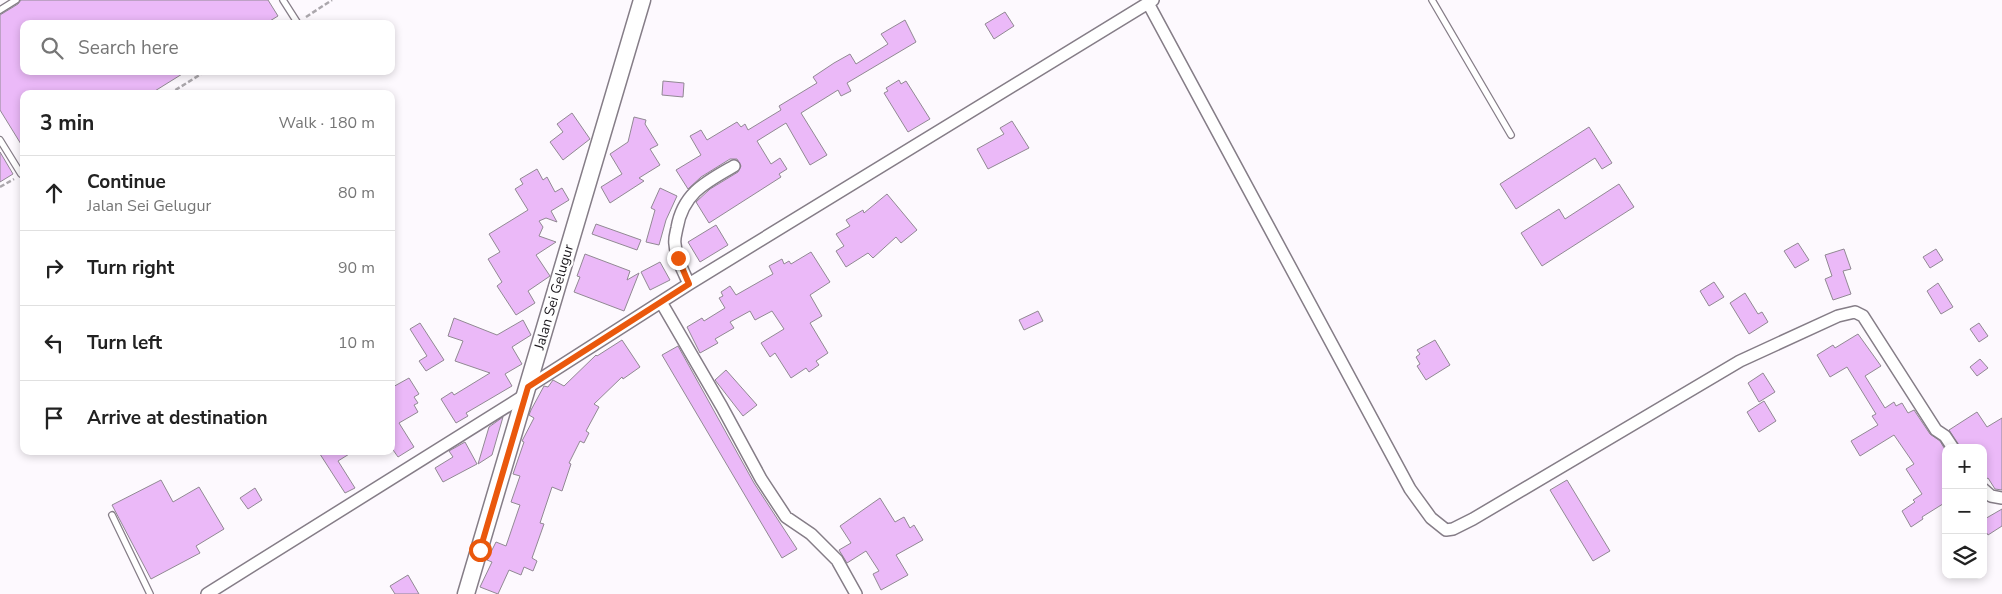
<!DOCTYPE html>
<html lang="en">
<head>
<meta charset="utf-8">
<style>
	:root { --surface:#fff; --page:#f2f2f2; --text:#222; --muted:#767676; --line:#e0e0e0 }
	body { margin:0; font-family:"Nunito Sans",sans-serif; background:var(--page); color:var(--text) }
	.controls { position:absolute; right:15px; bottom:15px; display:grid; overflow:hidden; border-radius:10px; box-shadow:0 2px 8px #0003 }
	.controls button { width:45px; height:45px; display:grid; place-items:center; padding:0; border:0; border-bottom:1px solid var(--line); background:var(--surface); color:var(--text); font:25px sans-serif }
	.stop { position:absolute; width:15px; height:15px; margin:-11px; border:4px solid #ea580c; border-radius:50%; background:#fff }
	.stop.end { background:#ea580c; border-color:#fff; box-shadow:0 1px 5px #0008 }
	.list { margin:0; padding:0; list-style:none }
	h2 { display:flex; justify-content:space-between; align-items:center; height:65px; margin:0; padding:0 20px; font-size:21px }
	h2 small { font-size:16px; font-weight:400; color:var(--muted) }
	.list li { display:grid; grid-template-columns:32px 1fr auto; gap:15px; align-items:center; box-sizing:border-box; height:75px; padding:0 20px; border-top:1px solid var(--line) }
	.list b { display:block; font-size:19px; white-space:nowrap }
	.list p { margin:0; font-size:16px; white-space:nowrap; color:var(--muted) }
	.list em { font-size:16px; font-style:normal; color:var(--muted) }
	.icon { flex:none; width:28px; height:28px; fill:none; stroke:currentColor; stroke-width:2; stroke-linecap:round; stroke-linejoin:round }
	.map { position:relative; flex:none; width:2002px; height:594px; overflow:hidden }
	.search { position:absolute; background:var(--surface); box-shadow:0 2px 8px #0003; left:20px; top:20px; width:375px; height:55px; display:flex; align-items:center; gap:12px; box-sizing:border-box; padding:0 18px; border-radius:10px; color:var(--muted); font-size:19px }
	.panel { position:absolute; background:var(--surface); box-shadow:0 2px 8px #0003; left:20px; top:90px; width:375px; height:365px; border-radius:10px }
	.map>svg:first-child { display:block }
	.building { fill:#ebb9f8; stroke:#918993 }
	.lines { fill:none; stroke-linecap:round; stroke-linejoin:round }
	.lane-casing { stroke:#857d87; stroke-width:8 }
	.street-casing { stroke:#857d87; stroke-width:14 }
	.secondary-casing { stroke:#857d87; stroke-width:19 }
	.path { stroke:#aba7ac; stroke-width:2.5; stroke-dasharray:5 2.5; stroke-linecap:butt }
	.lane { stroke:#fff; stroke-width:5.5 }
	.street { stroke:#fff; stroke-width:11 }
	.secondary { stroke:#fff; stroke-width:16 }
	.route { stroke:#ea580c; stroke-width:6 }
	.labels { text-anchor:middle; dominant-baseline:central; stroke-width:4.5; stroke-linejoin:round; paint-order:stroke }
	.street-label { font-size:14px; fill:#1c191d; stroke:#fff }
</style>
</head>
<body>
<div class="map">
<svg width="2002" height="594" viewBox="0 0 2002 594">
	<rect width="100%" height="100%" fill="#fdf9fe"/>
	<path class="building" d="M21,0H268L278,16L265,24H24V71H187L150,94H24V149L0,110V15L18,4Z
		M1005,12L1014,26L994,39L985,24Z
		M905,20L916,42L847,83L851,91L841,96L838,90L801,113L827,155L810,165L786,123L757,141L771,164L780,158L787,169L779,174L781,177L709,223L696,202L710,189L738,172L741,166L737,159H730L701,177L688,189L676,170L701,155L690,136L701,130L707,140L737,122L741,127L745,124L748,130L781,110L779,106L817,83L813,77L834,63L850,54L856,64L888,44L881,34Z
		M899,80L901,84L906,81L930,119L908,132L884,93L888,91L886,88Z
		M663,81L684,83L683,97L662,95Z
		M572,113L590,139L563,160L550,142L563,132L557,124Z
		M634,117L646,120L645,124L658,145L650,149L660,165L639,178L644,181L610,203L601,187L622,174L610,154L628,142Z
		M1012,121L1029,148L988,169L977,149L1004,134L1000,128Z
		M1589,127L1612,163L1602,169L1595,158L1516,209L1500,184Z
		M0,152L13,174L0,182Z
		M537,169L543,180L547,177L555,192L562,188L569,200L551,211L557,222L546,218L539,221L543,227L539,236L556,242L536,255L550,276L528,291L535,303L516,315L497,286L502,282L488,259L500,252L489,234L528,210L515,189L523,184L520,179Z
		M1619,184L1634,207L1542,266L1521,233L1559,209L1565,219Z
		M660,188L677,196L666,220L659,245L646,242L655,210L651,208Z
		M887,194L917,230L901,243L896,237L873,258L868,253L846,267L836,251L844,246L836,234L850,226L846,220L863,210L864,213Z
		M596,224L641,240L637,250L592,234Z
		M716,225L728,245L700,262L688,242Z
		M1798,243L1809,260L1795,268L1784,251Z
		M1844,249L1851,269L1843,271L1851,294L1833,300L1825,279L1832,276L1825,255Z
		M1936,249L1943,260L1930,268L1923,257Z
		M811,252L830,282L810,295L822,316L810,323L828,353L816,361L819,365L809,372L806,368L791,378L775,353L770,357L761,343L784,329L772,311L755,320L750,311L730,322L734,328L715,339L718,343L700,353L687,327L702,318L704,321L725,308L719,298L723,296L721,292L730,286L736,295L773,274L769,266L782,259L784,264L789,261L791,264Z
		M585,254L630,271L627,280L639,273L624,311L574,292L580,277L577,276Z
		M660,262L670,280L650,290L641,272Z
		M1714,282L1724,297L1709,306L1700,291Z
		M1938,283L1953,307L1941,314L1927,291Z
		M1745,293L1758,314L1762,312L1768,322L1749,334L1730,303Z
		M1038,311L1043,321L1024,330L1019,320Z
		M454,318L497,335L523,320L531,335L512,347L522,364L505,374L512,386L466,413L468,416L456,423L441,399L452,392L454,395L490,373L455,361L463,341L448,336Z
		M420,323L444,360L426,371L419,361L427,356L410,329Z
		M1979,323L1988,336L1979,342L1970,329Z
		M1858,334L1881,366L1865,376L1885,408L1894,402L1896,406L1902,403L1908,413L1914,410L1930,434L1940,441L1946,451V502L1922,517L1923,519L1911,527L1902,511L1915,502L1913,500L1922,494L1906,469L1914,464L1894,435L1860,456L1851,441L1878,425L1872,416L1876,414L1847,367L1830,377L1817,355L1833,345L1835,348Z
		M622,340L640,367L623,379L622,377L594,404L599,407L586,431L589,433L584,443L580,441L569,463L571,464L562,491L552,487L540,523L544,524L532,558L537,561L533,571L524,567L521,575L509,570L498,594L480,587L492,562L487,560L496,542L506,546L520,505L511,502L520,476L513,474L524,442L522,441L534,418L529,415L531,410L544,386L548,387L553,380L564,386L596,355L597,356Z
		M1435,340L1450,365L1426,380L1417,366L1420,364L1416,357L1420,354L1417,350Z
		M678,346L754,483L797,549L782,558L662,355Z
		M1980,359L1988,368L1977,376L1970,367Z
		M726,370L757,405L743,416L715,380Z
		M1763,373L1775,392L1759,402L1748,383Z
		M409,378L419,394L414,397L418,403L414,405L418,412L399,423L414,447L398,457L391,447V388Z
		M1764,401L1776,421L1759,432L1747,412Z
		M1977,412L1987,427L2002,418V490L1995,489L1988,478L1983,481V448H1960L1949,430Z
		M503,417L492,455L478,464L489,427Z
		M465,442L477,464L443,482L435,468L453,457L449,451Z
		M318,451H354L338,461L355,488L345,493Z
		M161,480L173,502L199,487L224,529L196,546L200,553L151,579L112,505Z
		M1567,480L1610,551L1593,561L1550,490Z
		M255,488L262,500L248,509L240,498Z
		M880,498L895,522L904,517L910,528L914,525L923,540L896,555L908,575L881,590L873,574L879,571L866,551L847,563L839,550L851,543L840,526Z
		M2002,509V526L1988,535L1983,527V520Z
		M408,575L419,594H395L390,586Z"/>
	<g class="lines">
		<g class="lane-casing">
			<path id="lane" d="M283,0L297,22
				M1432,0L1511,135
				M0,10L16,0
				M0,140L21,174
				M112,515L150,594"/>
		</g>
		<g class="street-casing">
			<path id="street" d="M1148,3L1410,489L1431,518L1446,530L1453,529L1473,519L1740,361L1838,316L1855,312L1863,316L1936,430L1945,436L1953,448
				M689,284C683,271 676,258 675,244C674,239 676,233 677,228C683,193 706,182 734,166
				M661,302L722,407L761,479L786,517L811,534L837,560L856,594
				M528,387L689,284L1153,0
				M1983,489L1991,496L2002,498
				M207,594L525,395"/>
		</g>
		<g class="secondary-casing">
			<path id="secondary" d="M466,594L642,0"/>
		</g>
		<path class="path" d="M306,17L332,0
			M169,94L206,71
			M0,187L14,179"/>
		<use href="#lane" class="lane"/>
		<use href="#street" class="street"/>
		<use href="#secondary" class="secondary"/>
	</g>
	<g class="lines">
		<path class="route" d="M480,550L528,387L689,284L678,258"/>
	</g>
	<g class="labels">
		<g class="street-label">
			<text transform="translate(554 297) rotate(-74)">Jalan Sei Gelugur</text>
		</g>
	</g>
</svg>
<div class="controls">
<button>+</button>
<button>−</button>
<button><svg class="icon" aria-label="layers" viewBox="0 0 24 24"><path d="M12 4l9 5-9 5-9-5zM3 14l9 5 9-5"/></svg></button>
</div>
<div class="stop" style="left:480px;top:550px"></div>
<div class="stop end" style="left:678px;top:258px"></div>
<div class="search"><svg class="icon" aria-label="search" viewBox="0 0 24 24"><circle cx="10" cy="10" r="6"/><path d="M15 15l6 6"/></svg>Search here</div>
<section class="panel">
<h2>3 min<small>Walk · 180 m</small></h2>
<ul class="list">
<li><svg class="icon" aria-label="ahead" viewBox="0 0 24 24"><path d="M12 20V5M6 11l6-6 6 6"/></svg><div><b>Continue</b><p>Jalan Sei Gelugur</p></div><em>80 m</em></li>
<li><svg class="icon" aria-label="right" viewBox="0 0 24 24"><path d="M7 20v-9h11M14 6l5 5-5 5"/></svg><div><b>Turn right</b></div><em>90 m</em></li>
<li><svg class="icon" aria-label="left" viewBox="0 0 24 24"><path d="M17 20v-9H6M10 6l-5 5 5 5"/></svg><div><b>Turn left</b></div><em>10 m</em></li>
<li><svg class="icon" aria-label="arrive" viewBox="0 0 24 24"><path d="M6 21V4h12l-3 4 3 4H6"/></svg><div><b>Arrive at destination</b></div></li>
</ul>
</section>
</div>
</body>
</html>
